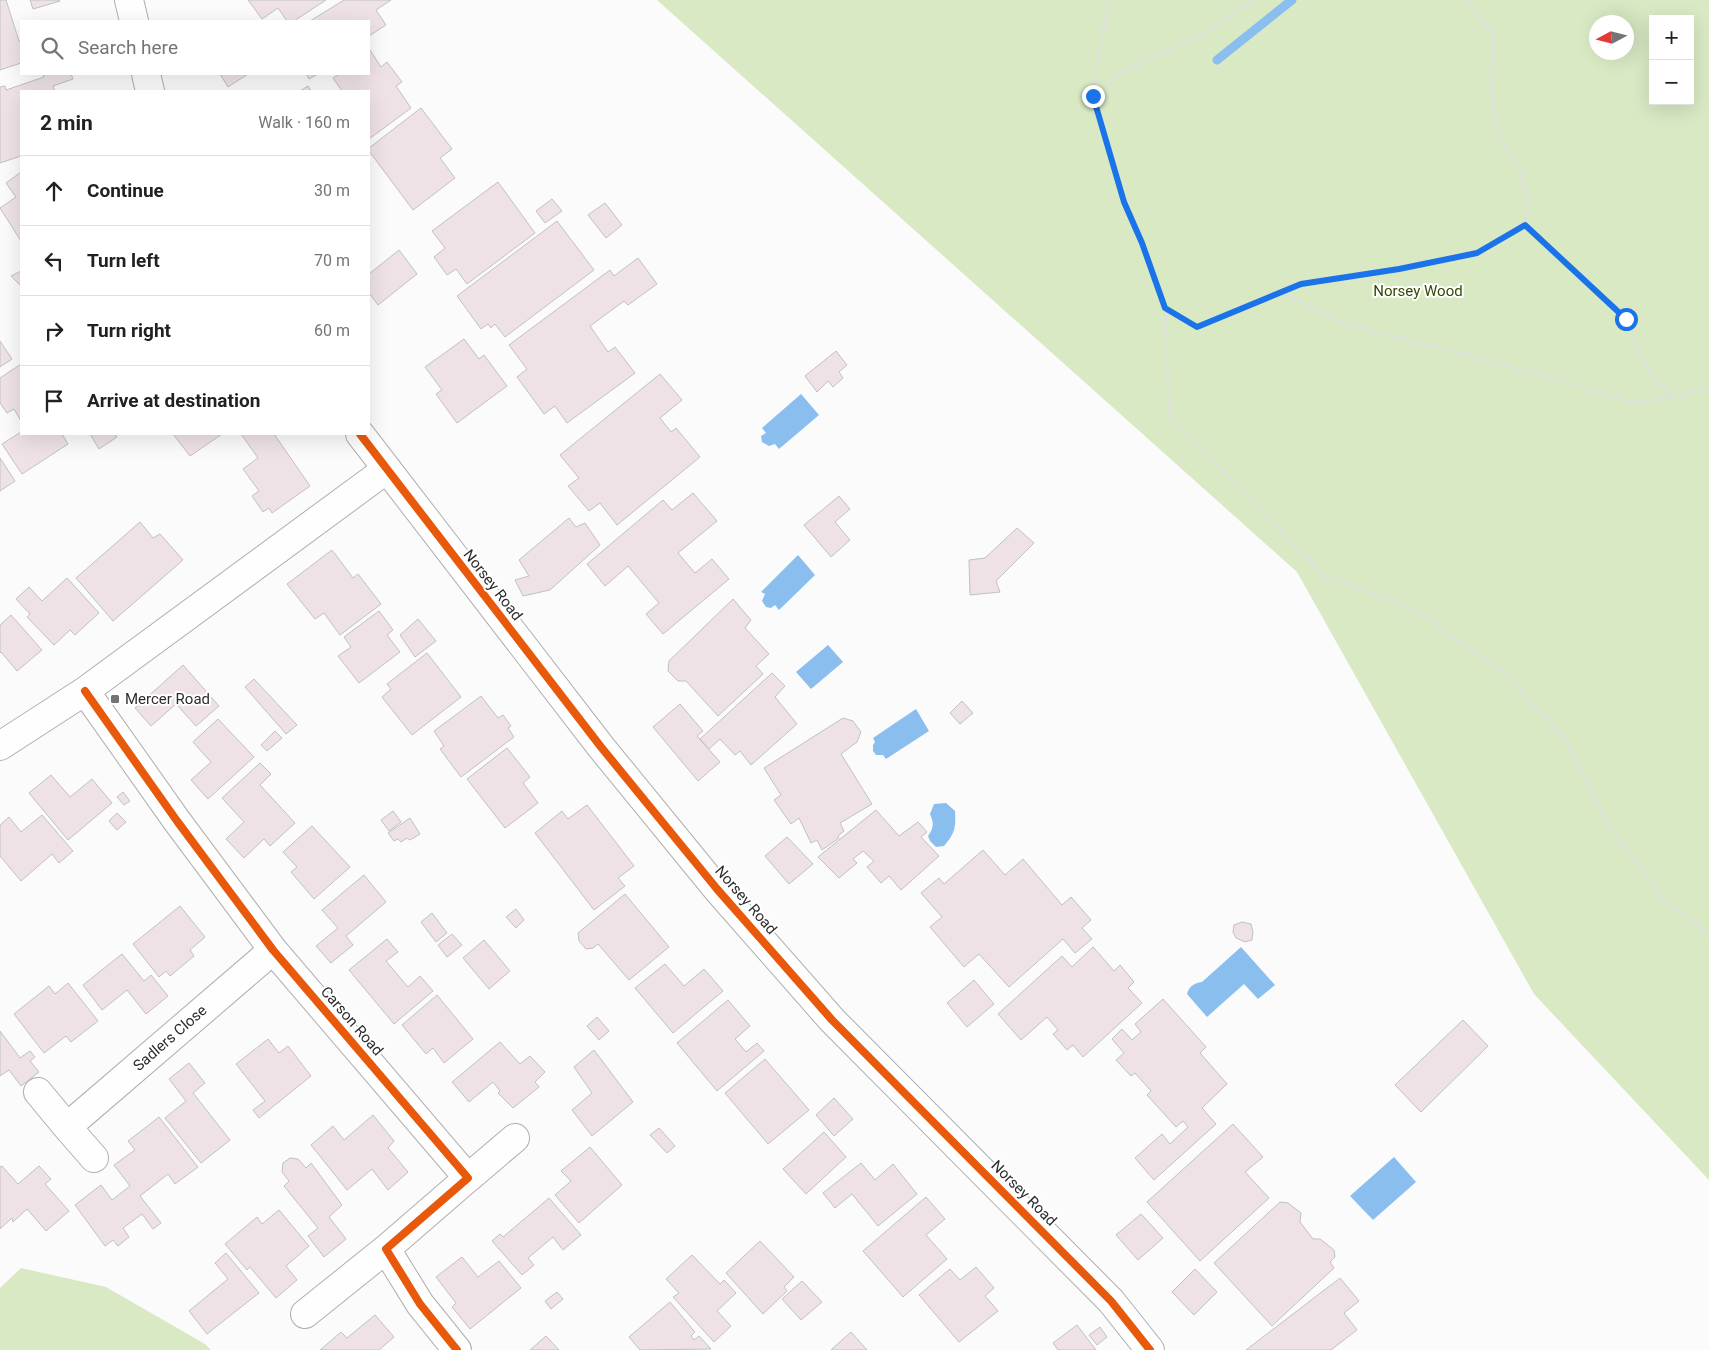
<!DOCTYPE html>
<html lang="en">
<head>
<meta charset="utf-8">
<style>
	:root { --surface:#fff; --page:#f2f2f2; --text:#202124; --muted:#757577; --line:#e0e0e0 }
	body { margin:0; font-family:Roboto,sans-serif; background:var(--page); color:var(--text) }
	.controls { position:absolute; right:15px; top:15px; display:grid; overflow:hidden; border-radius:0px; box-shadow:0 5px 20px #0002 }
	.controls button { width:45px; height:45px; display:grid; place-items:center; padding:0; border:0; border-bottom:1px solid var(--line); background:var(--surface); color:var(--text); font:25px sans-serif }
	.compass { position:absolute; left:1589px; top:15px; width:45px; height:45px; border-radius:50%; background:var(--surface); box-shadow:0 5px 20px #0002; rotate:263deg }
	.stop { position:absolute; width:15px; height:15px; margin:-11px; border:4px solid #1a73e8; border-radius:50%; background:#fff }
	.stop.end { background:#1a73e8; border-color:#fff; box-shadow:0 1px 5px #0008 }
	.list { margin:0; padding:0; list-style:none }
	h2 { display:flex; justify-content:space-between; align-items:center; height:65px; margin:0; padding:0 20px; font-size:21px }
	h2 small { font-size:16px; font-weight:400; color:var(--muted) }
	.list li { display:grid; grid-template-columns:32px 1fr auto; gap:15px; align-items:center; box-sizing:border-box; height:70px; padding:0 20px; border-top:1px solid var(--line) }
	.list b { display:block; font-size:19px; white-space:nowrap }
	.list em { font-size:16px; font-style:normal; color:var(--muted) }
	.icon { flex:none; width:28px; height:28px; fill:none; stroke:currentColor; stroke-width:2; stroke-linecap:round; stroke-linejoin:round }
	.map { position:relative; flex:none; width:1709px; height:1350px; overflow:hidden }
	.search { position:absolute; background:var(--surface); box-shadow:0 5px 20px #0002; left:20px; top:20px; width:350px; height:55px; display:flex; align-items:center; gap:12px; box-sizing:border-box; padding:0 18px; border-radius:0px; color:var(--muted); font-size:19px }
	.panel { position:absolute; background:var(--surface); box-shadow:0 5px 20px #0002; left:20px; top:90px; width:350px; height:345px; border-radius:0px }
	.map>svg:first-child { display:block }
	.green { fill:#d8e9c4; fill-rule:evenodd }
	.water { fill:#89beef }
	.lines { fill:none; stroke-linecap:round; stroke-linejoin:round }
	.stream { stroke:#89beef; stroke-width:9 }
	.building { fill:#eee2e6; stroke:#c1c1c1 }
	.street-casing { stroke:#afafb0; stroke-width:30 }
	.secondary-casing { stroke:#afafb0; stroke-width:30 }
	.path { stroke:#dfdfdf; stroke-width:3; stroke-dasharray:4 2.5; stroke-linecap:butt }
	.street { stroke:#fefeff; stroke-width:28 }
	.secondary { stroke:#fefeff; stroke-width:28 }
	.cycleway-casing { stroke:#fff; stroke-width:11 }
	.cycleway { stroke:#e8590c; stroke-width:8 }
	.route { stroke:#1a73e8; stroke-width:6 }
	.poi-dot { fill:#747475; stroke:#fff; stroke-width:2 }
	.labels { text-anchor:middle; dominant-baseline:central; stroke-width:4; stroke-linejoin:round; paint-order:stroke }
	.park-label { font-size:15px; fill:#324903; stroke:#fff }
	.street-label { font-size:15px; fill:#2c2c2d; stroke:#fff }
	.poi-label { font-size:15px; fill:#2c2c2d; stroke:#fff; text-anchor:start }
</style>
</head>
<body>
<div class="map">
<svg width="1709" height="1350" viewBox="0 0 1709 1350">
	<rect width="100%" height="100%" fill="#fbfbfc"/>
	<path class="green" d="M657,0H1709V1180L1534,994L1297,572ZM1653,19H1690V101H1653ZM1626,22V52H1596V22Z
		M21,1268L106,1287L205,1344L211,1350H0V1288Z"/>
	<path class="water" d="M801,394L819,415L779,449L775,444L769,446L762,442L761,436L766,433L762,428Z
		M798,555L815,575L779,610L775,605L771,608L766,607L762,601L765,594L761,592Z
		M828,645L843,662L811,689L796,672Z
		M916,709L929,731L886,759L883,755H876L873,751V745L875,742L873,738Z
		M946,803L955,811C956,827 955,833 944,846L936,847L930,841L928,836C934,828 934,823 930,814L934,804Z
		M1241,947L1275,985L1258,999L1244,984L1207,1017L1187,994C1189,986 1194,983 1202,982Z
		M1394,1157L1416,1182L1373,1220L1350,1196Z"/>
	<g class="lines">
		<path class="stream" d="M1217,60L1292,0"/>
	</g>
	<path class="building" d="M0,0H6L19,41L21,40V63L0,70Z
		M30,0H59L60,1L33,9Z
		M248,0H326L294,21H287L278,8L262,19Z
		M344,0H391L376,10L386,25L369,36V21H310Z
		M370,50L381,67L387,62L402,82L396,86L411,108L369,139V91H342L333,78L339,74H369V51Z
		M43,74H71L73,79L53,86L55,91H21V156L0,163V87L5,86L6,90L44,77Z
		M220,74H248L228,87Z
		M306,74H318L309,79Z
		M308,86L311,91H300Z
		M421,108L452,149L440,158L455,178L413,210L369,151V148Z
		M21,172V241L0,208L16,197L6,183Z
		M498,182L535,233L467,284L456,269L447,275L434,257L445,248L432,231Z
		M552,199L562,211L545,223L536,211Z
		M605,203L622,225L606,238L588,215Z
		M557,221L594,270L505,337L495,324L491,328L488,324L481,329L457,296Z
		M399,250L417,274L378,305L369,293V274Z
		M638,258L657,284L628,305L624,301L590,326L608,352L615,347L635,373L567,423L555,406L544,414L517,377L527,369L509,345L610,270L614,276Z
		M21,271V286L11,276Z
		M464,339L479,359L484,355L507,386L457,423L436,394L442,390L425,367Z
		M0,341L12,359L0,367Z
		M836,351L847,365L839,372L843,378L833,387L828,381L817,392L805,376Z
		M21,364V421L14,409L7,413L0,403V378Z
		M660,374L682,400L660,418L671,432L676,428L700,457L617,525L600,503L589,511L568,486L579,478L560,455Z
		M21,432V434H62L68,444L22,474L2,444Z
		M90,434H115L117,437L99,449Z
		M173,434H222L190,456Z
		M241,434H274L310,486L272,513L269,508L263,512L252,496L259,491L243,469L258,458Z
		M0,458L15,481L0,491Z
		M693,493L717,521L678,553L695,573L712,559L729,579L663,634L646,614L659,603L628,566L605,586L587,564L663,500L672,510Z
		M839,496L850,509L835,522L850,540L831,557L804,525Z
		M569,518L576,527L585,523L600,545L550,590L523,596L515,580L529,576L519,560Z
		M140,522L153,538L160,534L183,560L113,621L76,578Z
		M1017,528L1034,543L996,581L1000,592L970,595L969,560L985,558Z
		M332,550L353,578L358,574L381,604L340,635L324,613L315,619L287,584Z
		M67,578L99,613L75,635L70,630L54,645L27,617L30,614L16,599L29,587L42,601Z
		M733,599L751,620L745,628L769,654L756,666L763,674L718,716L686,681H678L668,671L669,661Z
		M379,611L393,630L387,635L400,652L359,683L338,656L351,647L344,637Z
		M11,615L42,650L17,671L1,652L0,653V625Z
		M418,619L436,641L415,657L400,635Z
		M427,653L461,697L412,735L382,697L391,689L387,684Z
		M183,665L219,706L196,726L176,704L151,726L135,708Z
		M772,673L785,686L775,697L797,724L751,765L740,751L735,755L720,739L709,749L700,739Z
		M254,679L297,725L286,734L245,687Z
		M481,696L498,718L503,715L511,726L508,728L514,737L461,777L440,749L444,746L434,731Z
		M962,701L973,713L960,724L950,713Z
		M680,704L703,731L697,736L720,762L698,781L653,727Z
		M843,718L853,721L861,732L857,742L841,754L872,804L840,823L844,831L838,836L839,838L822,850L817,840L811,843L799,818L791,824L774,800L781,795L764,768Z
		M218,719L254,757L208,799L191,780L211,762L193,742Z
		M275,731L282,738L267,751L261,745Z
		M507,748L530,777L523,783L538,803L505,828L467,779Z
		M260,763L271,774L260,785L295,823L270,846L264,839L244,858L226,839L244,822L222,798Z
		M51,775L70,797L92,779L112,803L68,840L29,793Z
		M123,792L130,801L124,805L117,797Z
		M587,805L634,866L618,878L625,886L594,910L535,833L562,811L568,819Z
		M876,810L899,836L918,822L927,832L921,837L939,856L901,890L889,876L881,883L867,867L874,861L863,851L853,859L857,863L839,878L818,857Z
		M393,811L401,822L389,831L381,820Z
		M117,813L126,822L117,830L109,821Z
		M42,815L73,851L59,863L52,854L21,881L0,856V825L9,817L21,832Z
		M410,818L420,834L410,840L407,838L401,842L398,839L394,841L388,833Z
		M312,826L350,867L314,899L291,872L297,867L283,852Z
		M787,837L813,864L789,884L765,856Z
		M983,850L1005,875L1023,859L1062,905L1071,897L1091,920L1082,928L1092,939L1075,953L1063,939L1009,987L979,954L964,967L930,927L942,917L921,893L939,878L944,884Z
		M364,875L386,902L346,936L353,945L331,963L316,946L338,928L322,910Z
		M625,894L669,947L629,980L598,944L593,948L586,949L579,941L578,933Z
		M180,906L205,937L190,950L194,956L170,976L166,971L159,977L133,944Z
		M516,909L524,920L516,928L506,917Z
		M432,913L447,933L436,942L421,922Z
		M1242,922L1251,924L1253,932L1252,940L1245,942L1236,938L1233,932L1234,925Z
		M452,934L462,945L447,957L438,945Z
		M387,939L398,952L386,961L408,987L420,976L433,991L394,1024L349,970Z
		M484,940L510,971L489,989L463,958Z
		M1093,947L1114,971L1120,965L1134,982L1128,988L1142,1003L1083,1057L1073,1045L1067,1050L1053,1034L1058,1030L1047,1017L1021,1040L998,1014L1062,956L1072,967Z
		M122,954L144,981L151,975L168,996L146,1014L127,990L102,1010L83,985Z
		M665,964L684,986L704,969L723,991L673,1033L635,988Z
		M974,980L994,1004L967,1027L947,1003Z
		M68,983L98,1021L71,1042L66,1036L44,1053L14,1014L49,986L55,994Z
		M437,995L473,1039L444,1063L433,1048L426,1054L402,1025Z
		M1163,999L1206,1047L1200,1053L1227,1084L1202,1108L1216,1124L1154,1180L1135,1158L1162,1134L1170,1144L1188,1127L1183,1121L1176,1127L1147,1095L1151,1091L1135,1073L1131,1076L1116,1060L1124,1053L1112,1039L1122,1029L1132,1040L1141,1032L1135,1024Z
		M728,1000L750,1026L735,1039L746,1052L757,1043L764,1051L717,1091L677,1043Z
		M597,1017L609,1031L599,1040L587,1026Z
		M1463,1020L1488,1046L1421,1112L1395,1085Z
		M0,1031L20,1058L30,1051L35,1057L30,1061L39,1072L21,1086L9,1070L0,1076Z
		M268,1039L279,1053L288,1046L311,1076L259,1118L253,1110L265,1101L236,1064Z
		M500,1042L520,1064L530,1056L545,1072L535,1082L539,1087L513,1108L498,1093L500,1091L493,1082L469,1102L452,1082Z
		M594,1050L633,1102L592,1136L572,1110L592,1093L574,1067Z
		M765,1059L809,1110L768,1144L725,1093Z
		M189,1063L205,1083L193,1093L230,1140L201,1163L165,1118L186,1101L169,1079Z
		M834,1098L853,1119L834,1136L816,1115Z
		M373,1115L394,1141L388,1148L408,1172L388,1190L372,1169L347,1190L311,1145L333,1126L344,1140Z
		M159,1117L198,1167L175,1184L168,1174L140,1196L161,1223L153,1229L142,1214L123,1228L129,1237L118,1246L113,1240L105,1246L75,1205L101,1185L112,1200L130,1186L114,1165L135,1150L128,1141Z
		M1233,1124L1263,1157L1245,1172L1269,1198L1200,1261L1147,1202Z
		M659,1128L675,1146L667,1153L650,1135Z
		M824,1132L846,1157L806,1194L783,1169Z
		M590,1147L622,1185L579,1223L555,1195L571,1181L561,1171Z
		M290,1158L298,1159L306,1168L311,1163L342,1205L329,1217L346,1239L324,1257L308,1236L318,1228L284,1186L289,1181L282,1172L283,1163Z
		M861,1163L875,1180L893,1164L917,1194L878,1226L852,1194L835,1208L823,1193Z
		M2,1166L18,1184L39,1166L51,1179L45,1184L69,1211L46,1231L27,1209L13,1222L12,1218L0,1229V1167Z
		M926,1197L945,1219L926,1235L947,1259L903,1297L863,1251Z
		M549,1198L581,1235L563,1250L553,1237L528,1258L534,1265L522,1275L492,1241L500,1234L503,1237Z
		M1280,1202L1288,1203L1301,1213L1300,1222L1313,1239H1320L1334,1250L1335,1257L1330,1262L1334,1268L1272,1326L1214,1263Z
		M279,1210L309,1246L286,1266L297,1280L276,1298L250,1267L247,1270L225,1244L257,1217L262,1224Z
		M1141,1214L1163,1238L1138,1260L1116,1235Z
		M760,1241L794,1277L784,1287L787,1291L763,1314L726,1273Z
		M226,1253L259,1293L207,1334L189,1311L228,1279L215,1263Z
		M692,1255L720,1284L724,1280L736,1293L717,1311L731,1326L714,1342L673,1297L679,1293L666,1279Z
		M462,1257L478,1277L499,1261L521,1288L470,1329L452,1307L456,1303L436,1277Z
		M976,1267L994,1288L985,1296L998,1311L959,1342L919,1295L950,1269L960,1280Z
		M1195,1269L1217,1292L1194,1315L1172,1292Z
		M1340,1278L1359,1301L1344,1313L1357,1330L1331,1350H1246Z
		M802,1281L822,1302L801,1320L782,1299Z
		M557,1292L563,1299L551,1309L545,1301Z
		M670,1302L695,1332L691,1336L694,1340L699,1336L711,1349L640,1350L629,1337Z
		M375,1315L394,1337L379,1350H320L341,1332L347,1338Z
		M1077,1325L1096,1350H1058L1053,1343Z
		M1100,1327L1107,1337L1097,1345L1089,1335Z
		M851,1332L867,1350H831Z
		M546,1336L559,1350H530Z"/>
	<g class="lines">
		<g class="street-casing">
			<path id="street" d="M85,691L177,821L273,950L468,1178L386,1249L420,1304L457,1350
				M0,746L85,691L387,469
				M38,1092L67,1127
				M94,1158L67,1127L273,950
				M468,1178L515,1138
				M305,1314L386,1249"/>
		</g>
		<g class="secondary-casing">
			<path id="secondary" d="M129,0L134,21
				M146,74L150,91
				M360,434L601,747L717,889L832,1020L1111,1301L1150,1350"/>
		</g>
		<path class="path" d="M1252,0L1204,34L1122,71L1106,89L1093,97L1124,202L1142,243L1165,308L1197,327L1301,284L1399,269L1477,253L1525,225
			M1464,0L1478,13L1494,37L1491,85L1493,103L1500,139L1519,168L1527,200L1525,225L1626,319L1650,375L1674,397L1709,388
			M1093,96L1108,0
			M1282,293L1335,320L1387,335L1544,375L1632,403L1674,397
			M1165,308L1169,415L1325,577L1388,599L1430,618L1448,634L1499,668L1566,739L1607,824L1665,900L1709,935"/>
		<use href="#street" class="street"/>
		<use href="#secondary" class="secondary"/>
		<g class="cycleway-casing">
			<path id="cycleway" d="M360,434L601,747L717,889L832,1020L1111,1301L1150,1350
				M85,691L177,821L273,950L468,1178L386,1249L420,1304L457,1350"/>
		</g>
		<use href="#cycleway" class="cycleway"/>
	</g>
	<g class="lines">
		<path class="route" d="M1093,96L1124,202L1142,243L1165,308L1197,327L1301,284L1399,269L1477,253L1525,225L1626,319"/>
	</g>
	<rect class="poi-dot" x="110" y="694" width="10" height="10" rx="2.5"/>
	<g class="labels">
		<g class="park-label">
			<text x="1418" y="291">Norsey Wood</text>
		</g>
		<g class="street-label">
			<text transform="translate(493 585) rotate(52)">Norsey Road</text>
			<text transform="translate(746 900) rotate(49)">Norsey Road</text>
			<text transform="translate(352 1021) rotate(49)">Carson Road</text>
			<text transform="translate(170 1038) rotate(-41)">Sadlers Close</text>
			<text transform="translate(1024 1193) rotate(45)">Norsey Road</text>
		</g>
		<g class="poi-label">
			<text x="125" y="699">Mercer Road</text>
		</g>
	</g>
</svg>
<div class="controls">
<button>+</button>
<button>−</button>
</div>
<svg class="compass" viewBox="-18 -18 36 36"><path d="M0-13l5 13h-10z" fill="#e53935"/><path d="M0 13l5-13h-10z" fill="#757577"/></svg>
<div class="stop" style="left:1626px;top:319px"></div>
<div class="stop end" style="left:1093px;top:96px"></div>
<div class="search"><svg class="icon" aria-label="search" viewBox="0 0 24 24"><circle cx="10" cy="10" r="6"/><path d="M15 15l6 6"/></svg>Search here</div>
<section class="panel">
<h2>2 min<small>Walk · 160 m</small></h2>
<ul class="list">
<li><svg class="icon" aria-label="ahead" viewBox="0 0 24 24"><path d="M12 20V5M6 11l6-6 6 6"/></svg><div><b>Continue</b></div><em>30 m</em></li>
<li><svg class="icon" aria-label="left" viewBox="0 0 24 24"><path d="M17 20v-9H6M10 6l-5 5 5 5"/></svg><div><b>Turn left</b></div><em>70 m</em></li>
<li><svg class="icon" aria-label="right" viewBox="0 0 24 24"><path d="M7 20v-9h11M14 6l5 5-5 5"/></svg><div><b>Turn right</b></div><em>60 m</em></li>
<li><svg class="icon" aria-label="arrive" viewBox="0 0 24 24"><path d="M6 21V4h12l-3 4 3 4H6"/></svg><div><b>Arrive at destination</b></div></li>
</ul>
</section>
</div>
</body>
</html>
